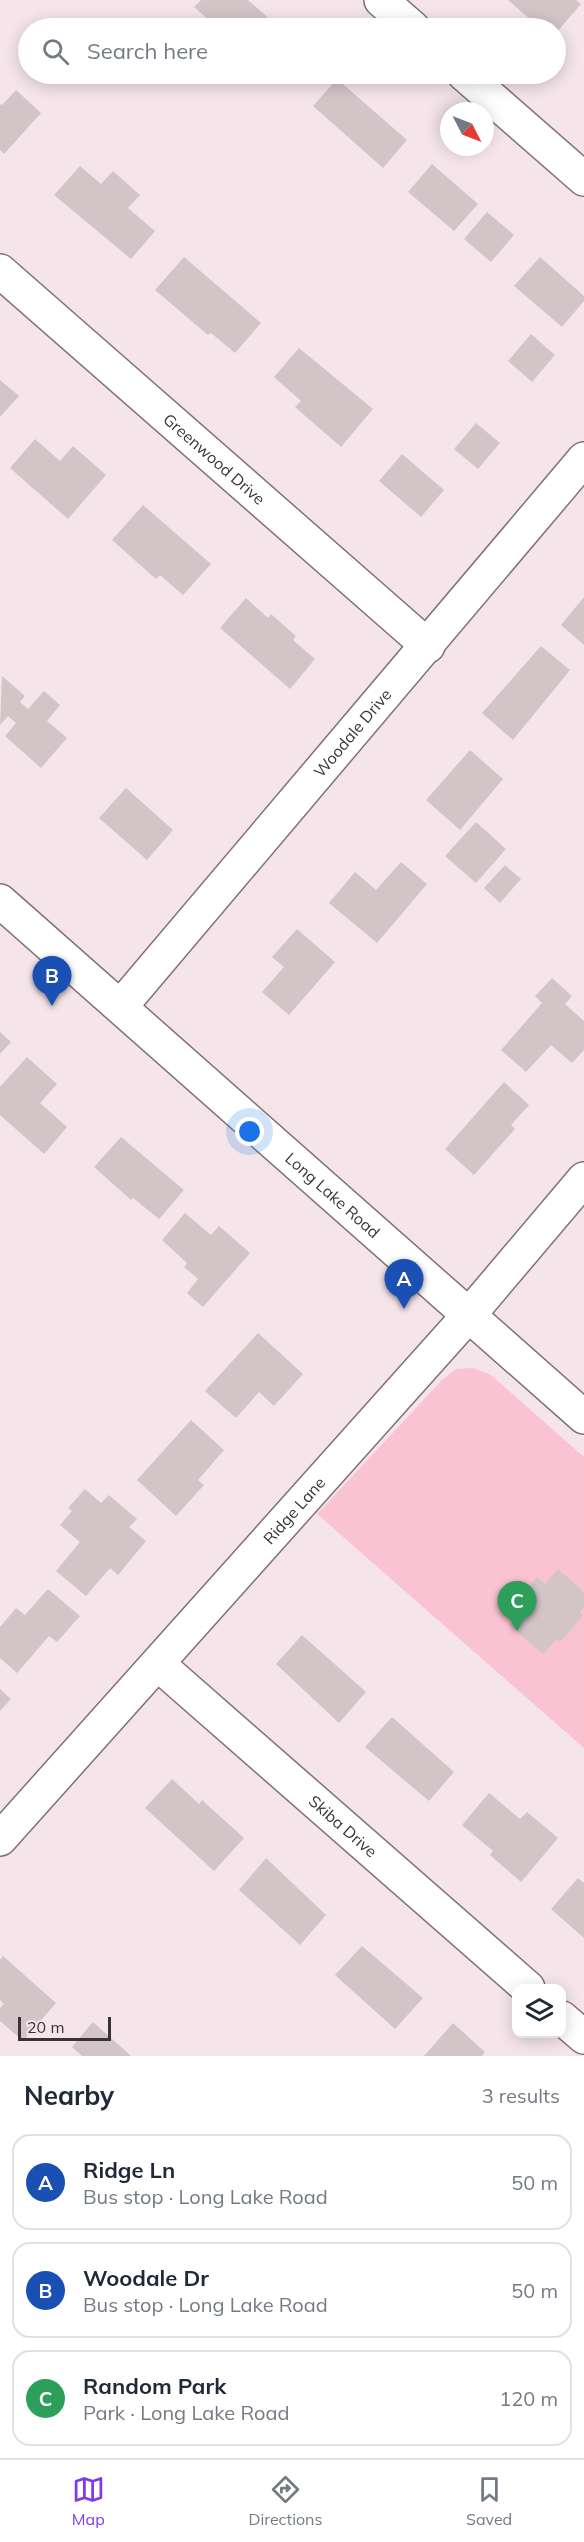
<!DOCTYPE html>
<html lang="en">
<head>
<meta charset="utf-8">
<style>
	:root { --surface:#fff; --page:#f2f2f3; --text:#1f2937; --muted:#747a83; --line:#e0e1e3; --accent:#7c3aed }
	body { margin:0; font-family:Mulish,sans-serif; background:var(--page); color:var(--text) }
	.controls { position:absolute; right:18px; bottom:18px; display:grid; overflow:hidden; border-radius:12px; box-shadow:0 3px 15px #0003 }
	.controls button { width:54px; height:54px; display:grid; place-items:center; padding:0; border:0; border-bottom:2px solid var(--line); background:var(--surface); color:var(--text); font:30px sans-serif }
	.compass { position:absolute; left:440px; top:102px; width:54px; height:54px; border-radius:50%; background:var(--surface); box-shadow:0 3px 15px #0003; rotate:132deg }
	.scale { position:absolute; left:18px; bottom:15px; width:93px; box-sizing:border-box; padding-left:6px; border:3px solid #393335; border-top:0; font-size:16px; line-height:21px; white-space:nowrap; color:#393335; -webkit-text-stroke:4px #f5e5ea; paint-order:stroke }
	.you { position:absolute; left:250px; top:1132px; width:21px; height:21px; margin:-15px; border:4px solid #fff; border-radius:50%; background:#1a73e8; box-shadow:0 0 0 9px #1a73e833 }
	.badge { display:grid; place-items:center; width:39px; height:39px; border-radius:50%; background:var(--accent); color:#fff; font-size:20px; font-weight:700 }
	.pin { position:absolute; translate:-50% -50px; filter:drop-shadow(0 2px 3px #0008) }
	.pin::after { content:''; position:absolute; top:32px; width:21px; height:18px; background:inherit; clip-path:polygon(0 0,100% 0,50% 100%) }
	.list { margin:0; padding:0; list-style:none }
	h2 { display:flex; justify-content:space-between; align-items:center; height:78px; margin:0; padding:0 24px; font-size:26px }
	h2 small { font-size:20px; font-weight:400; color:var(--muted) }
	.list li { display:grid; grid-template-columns:39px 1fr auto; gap:18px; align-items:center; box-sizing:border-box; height:96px; margin:0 12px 12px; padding:0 12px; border:2px solid var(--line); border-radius:18px }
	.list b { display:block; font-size:22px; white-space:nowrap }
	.list p { margin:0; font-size:20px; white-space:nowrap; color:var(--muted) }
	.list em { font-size:20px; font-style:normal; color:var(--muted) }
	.icon { flex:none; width:33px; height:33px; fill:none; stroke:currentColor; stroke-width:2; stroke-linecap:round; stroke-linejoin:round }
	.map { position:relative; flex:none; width:584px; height:2056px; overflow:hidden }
	.search { position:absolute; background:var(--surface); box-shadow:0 3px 15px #0003; left:18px; right:18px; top:18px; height:66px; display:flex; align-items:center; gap:15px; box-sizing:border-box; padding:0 21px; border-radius:33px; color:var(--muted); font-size:22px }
	.sheet { height:402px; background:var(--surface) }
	nav { display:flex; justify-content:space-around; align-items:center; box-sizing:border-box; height:84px; border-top:2px solid var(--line); background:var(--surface); font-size:16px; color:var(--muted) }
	nav a { display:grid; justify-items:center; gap:3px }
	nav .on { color:var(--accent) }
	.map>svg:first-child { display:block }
	.green { fill:#fac3d4 }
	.building { fill:#d3c4c8 }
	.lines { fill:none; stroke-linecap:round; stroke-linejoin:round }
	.minor-casing { stroke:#7f7175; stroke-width:36 }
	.tertiary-casing { stroke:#7f7175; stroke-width:36 }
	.minor { stroke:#fff; stroke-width:33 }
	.tertiary { stroke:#fff; stroke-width:33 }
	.labels { text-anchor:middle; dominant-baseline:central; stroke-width:5; stroke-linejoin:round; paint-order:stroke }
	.street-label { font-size:16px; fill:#393335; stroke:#f5e5ea }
</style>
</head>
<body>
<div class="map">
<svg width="584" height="2056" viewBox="0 0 584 2056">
	<rect width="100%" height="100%" fill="#f5e5ea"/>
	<path class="green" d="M473,1368L491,1375L584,1457V1748L317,1514L442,1380L456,1369Z"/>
	<path class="building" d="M201,0H248L280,28H218L194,7Z
		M508,0H576L581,4L556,33V28H540Z
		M337,79L407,140L383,168L313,106Z
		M16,90L41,113L4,154L0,150V104L2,105Z
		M432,164L478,204L454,231L408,192Z
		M80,166L101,184L113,171L140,195L128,208L155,231L131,259L54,195Z
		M487,212L514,235L491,262L464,239Z
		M184,257L261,323L235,353L211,333L208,335L155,290Z
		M540,257L584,296V301L562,327L514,286Z
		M531,334L555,355L532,382L508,361Z
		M299,348L373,409L341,447L295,407L301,401L274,377Z
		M0,380L19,396L0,417Z
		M476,423L500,443L478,469L454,449Z
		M35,439L60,461L73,446L106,475L68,519L10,468Z
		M402,454L444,490L421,517L379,481Z
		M143,505L211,564L183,595L160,575L156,579L112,540Z
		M584,597V645L561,625Z
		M246,598L268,618L271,614L296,636L293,640L315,659L290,689L220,628Z
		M541,646L570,670L513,740L482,713Z
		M2,676L25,696L20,702L28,709L44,691L60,705L47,721L67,738L41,768L5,736L16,723L8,716L0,725Z
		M470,750L503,779L460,830L426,800Z
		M126,788L173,830L147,860L99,818Z
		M476,822L506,849L476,883L445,856Z
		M401,862L427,884L377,943L329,903L355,872L376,890Z
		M505,865L521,879L500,903L484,888Z
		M297,929L335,962L289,1015L262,992L284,967L272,957Z
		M552,978L572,996L565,1004L584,1021V1050L572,1063L551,1045L526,1072L501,1050L542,1003L535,996Z
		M0,1032L11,1042L0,1054Z
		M27,1057L57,1084L40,1103L67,1127L44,1154L0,1115V1087Z
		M504,1082L529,1105L511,1125L515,1129L474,1175L445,1149Z
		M121,1137L184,1190L159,1219L133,1198L131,1200L94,1167Z
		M185,1213L211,1235L219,1226L250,1253L203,1307L187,1293L198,1279L184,1267L187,1263L162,1240Z
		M258,1333L303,1374L274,1406L259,1392L236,1418L205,1391Z
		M191,1420L224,1450L198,1480L204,1485L176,1516L137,1480Z
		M85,1489L101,1503L109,1495L137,1519L129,1527L146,1541L118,1575L110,1568L86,1596L56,1571L80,1542L60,1525L72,1511L68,1508Z
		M558,1569L584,1592V1607L580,1612L583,1616L560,1642L557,1639L543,1654L509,1625L523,1608L515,1602L537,1577L545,1584Z
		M48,1589L80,1616L57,1642L49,1636L17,1673L0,1658V1627L16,1608L25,1615Z
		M302,1635L366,1692L339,1723L276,1664Z
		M0,1689L11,1699L0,1711Z
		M392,1717L454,1772L429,1801L365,1747Z
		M172,1779L199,1804L202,1800L244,1838L214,1871L145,1808Z
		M489,1793L520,1819L527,1812L558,1838L521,1882L490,1855L493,1851L462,1825Z
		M266,1858L326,1915L300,1945L239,1890Z
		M578,1878L584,1883V1938L551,1909Z
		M362,1946L423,1998L395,2029L335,1975Z
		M3,1956L56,2003L23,2041L0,2021V2008L4,2004L0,2000V1960Z
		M93,2022L120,2046L131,2056H82L72,2047Z
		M453,2023L485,2052L482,2056H424Z"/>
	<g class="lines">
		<g class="minor-casing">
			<g id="minor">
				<path d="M381,0L413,28"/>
				<path d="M464,74L584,179"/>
				<path id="s1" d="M0,271L428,646"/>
				<path id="s2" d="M121,1006L584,459"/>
				<path id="s3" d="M158,1664L528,1988"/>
				<path id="s4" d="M0,1839L468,1316L584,1179"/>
				<path d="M562,2018L584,2037"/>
			</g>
		</g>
		<g class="tertiary-casing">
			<g id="tertiary">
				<path id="s5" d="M0,901L584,1417"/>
			</g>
		</g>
		<use href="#minor" class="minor"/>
		<use href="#tertiary" class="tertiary"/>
	</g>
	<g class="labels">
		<g class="street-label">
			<text stroke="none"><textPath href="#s1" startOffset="285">Greenwood Drive</textPath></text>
			<text stroke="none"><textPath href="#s2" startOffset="358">Woodale Drive</textPath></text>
			<text stroke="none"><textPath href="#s5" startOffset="444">Long Lake Road</textPath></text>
			<text stroke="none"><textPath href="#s4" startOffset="441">Ridge Lane</textPath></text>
			<text stroke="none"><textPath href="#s3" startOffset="246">Skiba Drive</textPath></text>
		</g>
	</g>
</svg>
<div class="controls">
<button><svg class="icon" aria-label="layers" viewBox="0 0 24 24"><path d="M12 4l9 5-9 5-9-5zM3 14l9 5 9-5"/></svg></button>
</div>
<svg class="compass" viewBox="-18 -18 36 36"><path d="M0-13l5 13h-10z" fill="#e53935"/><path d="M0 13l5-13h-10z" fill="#747a83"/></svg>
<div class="scale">20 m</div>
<div class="you"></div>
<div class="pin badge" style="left:404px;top:1309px;background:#1a4fb4">A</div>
<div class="pin badge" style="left:52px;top:1006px;background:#1a4fb4">B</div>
<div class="pin badge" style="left:517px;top:1631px;background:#2e9e5b">C</div>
<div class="search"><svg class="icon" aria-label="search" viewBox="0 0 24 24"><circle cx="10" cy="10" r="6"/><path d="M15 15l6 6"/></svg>Search here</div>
</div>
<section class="sheet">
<h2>Nearby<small>3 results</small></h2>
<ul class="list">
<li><span class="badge" style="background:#1a4fb4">A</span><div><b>Ridge Ln</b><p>Bus stop · Long Lake Road</p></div><em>50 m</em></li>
<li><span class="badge" style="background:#1a4fb4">B</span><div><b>Woodale Dr</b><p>Bus stop · Long Lake Road</p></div><em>50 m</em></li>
<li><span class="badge" style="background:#2e9e5b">C</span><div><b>Random Park</b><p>Park · Long Lake Road</p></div><em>120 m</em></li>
</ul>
</section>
<nav>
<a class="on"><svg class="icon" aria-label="map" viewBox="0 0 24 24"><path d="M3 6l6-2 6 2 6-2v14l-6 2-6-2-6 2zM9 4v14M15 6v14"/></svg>Map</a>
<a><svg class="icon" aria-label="directions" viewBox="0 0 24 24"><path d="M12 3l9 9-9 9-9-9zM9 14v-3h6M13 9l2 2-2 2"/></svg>Directions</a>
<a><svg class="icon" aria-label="saved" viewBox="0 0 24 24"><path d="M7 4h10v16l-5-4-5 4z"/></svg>Saved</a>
</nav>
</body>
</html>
